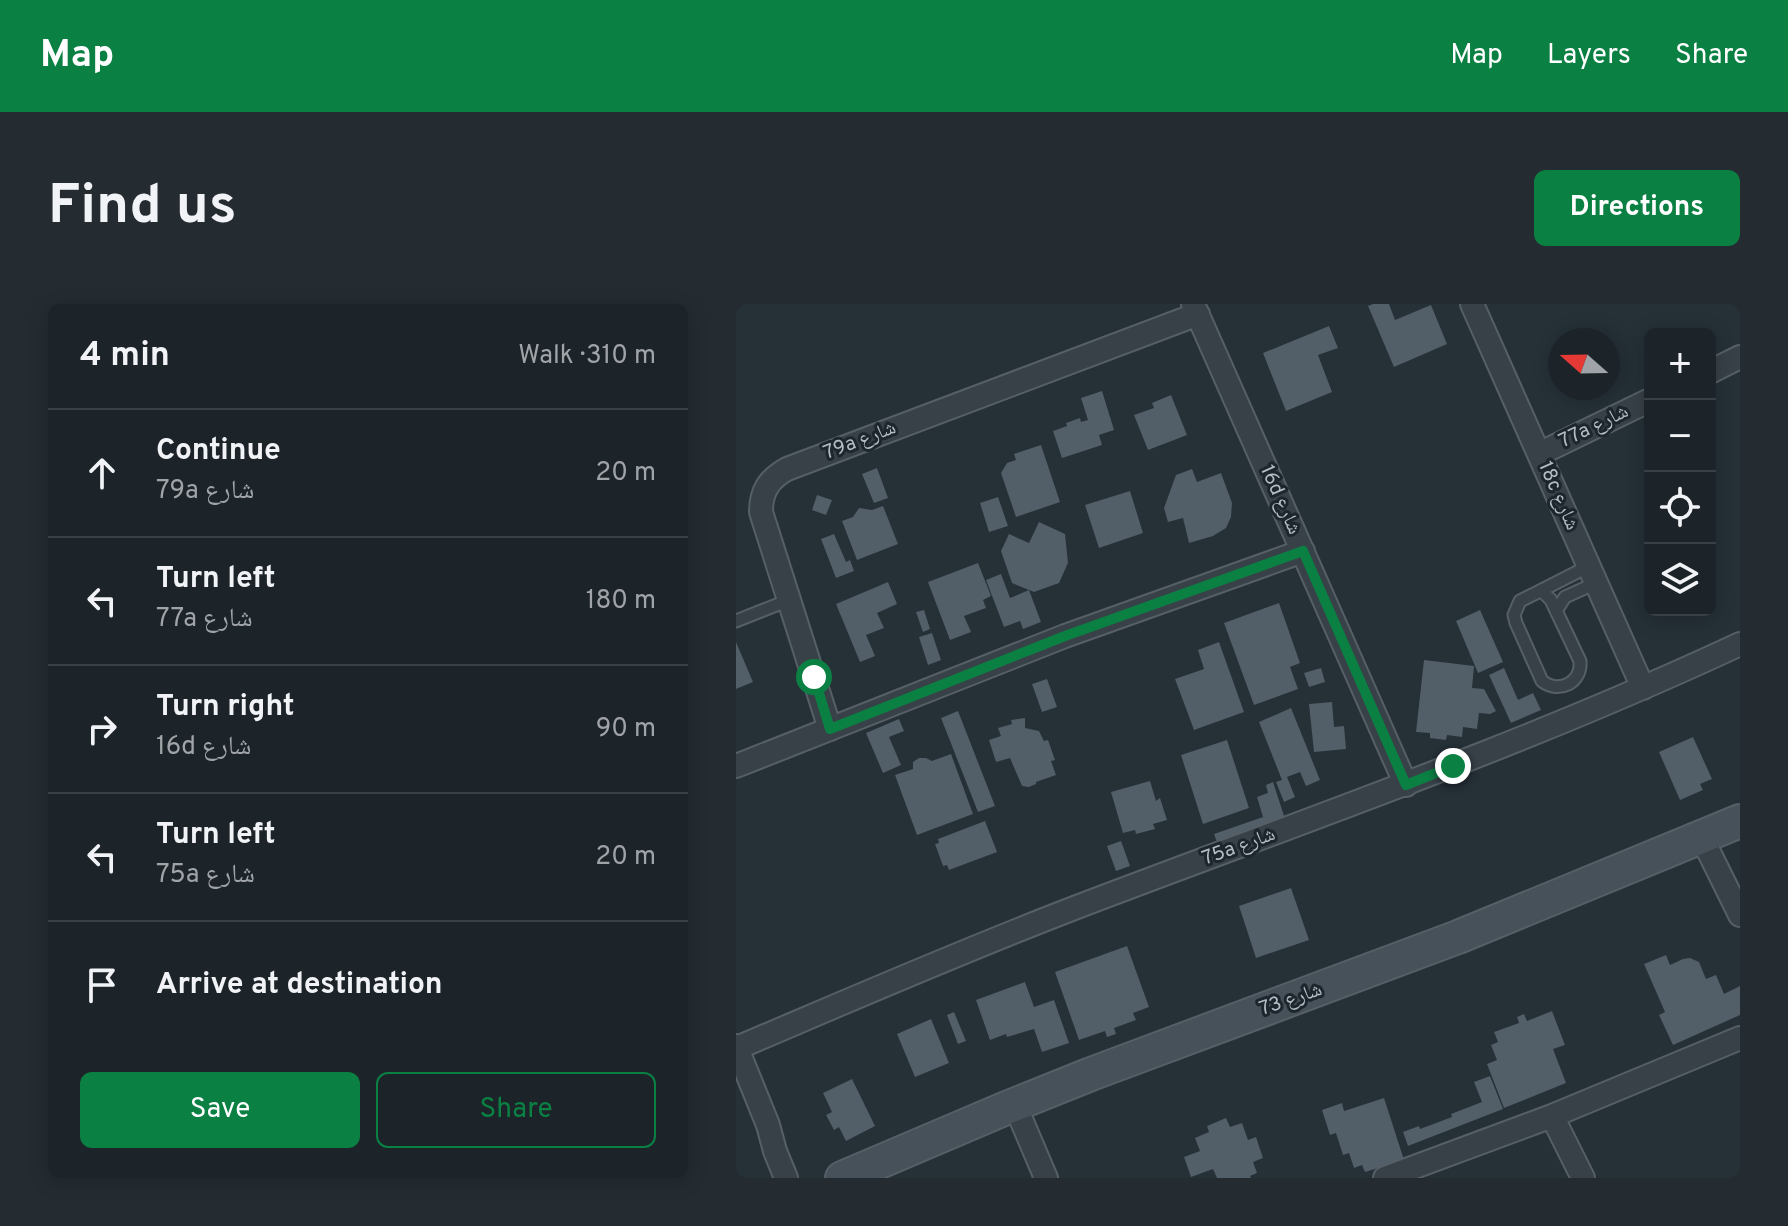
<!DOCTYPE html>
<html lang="en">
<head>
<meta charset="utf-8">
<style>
	:root { --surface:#1c2429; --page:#252c31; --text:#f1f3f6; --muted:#a0a4a8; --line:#3a4146; --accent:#0b8043 }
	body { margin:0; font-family:Overpass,"Noto Naskh Arabic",sans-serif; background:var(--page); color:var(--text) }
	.controls { position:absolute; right:24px; top:24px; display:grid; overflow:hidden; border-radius:12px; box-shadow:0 4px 20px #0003 }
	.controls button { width:72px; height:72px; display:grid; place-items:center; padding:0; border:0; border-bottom:2px solid var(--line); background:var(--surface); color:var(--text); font:40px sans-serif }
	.compass { position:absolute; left:812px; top:24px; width:72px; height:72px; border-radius:50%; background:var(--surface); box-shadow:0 4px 20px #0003; rotate:290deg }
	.stop { position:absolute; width:24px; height:24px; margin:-18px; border:6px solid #0b8043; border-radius:50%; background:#fff }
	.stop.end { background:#0b8043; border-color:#fff; box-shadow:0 2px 8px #0008 }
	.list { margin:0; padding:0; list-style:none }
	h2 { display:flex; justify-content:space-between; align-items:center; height:104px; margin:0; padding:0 32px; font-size:34px }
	h2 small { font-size:26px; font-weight:400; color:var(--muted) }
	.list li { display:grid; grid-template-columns:52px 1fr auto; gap:24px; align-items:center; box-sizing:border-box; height:128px; padding:0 32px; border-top:2px solid var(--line) }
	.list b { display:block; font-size:30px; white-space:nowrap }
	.list p { margin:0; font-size:26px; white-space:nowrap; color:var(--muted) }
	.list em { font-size:26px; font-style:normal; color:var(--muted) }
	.actions { display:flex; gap:16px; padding:24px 32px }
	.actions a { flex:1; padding:18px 0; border:2px solid var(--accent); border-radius:12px; text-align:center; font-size:28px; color:var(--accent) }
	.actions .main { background:var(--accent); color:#fff }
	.icon { flex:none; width:44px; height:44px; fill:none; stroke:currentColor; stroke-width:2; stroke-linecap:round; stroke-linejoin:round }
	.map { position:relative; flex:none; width:1004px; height:874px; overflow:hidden; border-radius:12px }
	header { display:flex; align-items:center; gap:48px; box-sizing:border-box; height:112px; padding:0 40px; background:var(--accent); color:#fff }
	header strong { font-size:38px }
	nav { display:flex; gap:44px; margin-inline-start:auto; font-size:28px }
	.intro { display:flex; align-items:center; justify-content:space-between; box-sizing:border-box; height:192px; padding:0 48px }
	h1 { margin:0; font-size:56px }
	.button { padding:20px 36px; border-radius:12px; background:var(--accent); color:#fff; font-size:28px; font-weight:700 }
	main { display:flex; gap:48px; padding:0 48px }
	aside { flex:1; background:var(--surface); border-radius:12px; box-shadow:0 4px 20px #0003 }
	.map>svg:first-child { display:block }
	.building { fill:#525e68 }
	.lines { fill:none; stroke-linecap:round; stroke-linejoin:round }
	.lane-casing { stroke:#565f66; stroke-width:15 }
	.street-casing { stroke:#565f66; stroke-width:26 }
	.secondary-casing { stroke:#565f66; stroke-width:36 }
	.lane { stroke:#384148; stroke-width:11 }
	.street { stroke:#384148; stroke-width:22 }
	.secondary { stroke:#47515a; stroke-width:32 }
	.route { stroke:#0b8043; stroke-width:10 }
	.labels { text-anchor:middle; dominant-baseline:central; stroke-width:6; stroke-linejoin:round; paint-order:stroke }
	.street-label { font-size:20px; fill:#b3bcc4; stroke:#1d262d }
</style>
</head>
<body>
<header>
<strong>Map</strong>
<nav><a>Map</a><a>Layers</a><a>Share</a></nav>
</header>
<div class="intro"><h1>Find us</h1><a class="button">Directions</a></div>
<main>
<aside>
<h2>4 min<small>Walk · 310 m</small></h2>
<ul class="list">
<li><svg class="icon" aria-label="ahead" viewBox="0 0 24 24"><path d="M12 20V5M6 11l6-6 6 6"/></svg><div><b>Continue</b><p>79a شارع</p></div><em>20 m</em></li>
<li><svg class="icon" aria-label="left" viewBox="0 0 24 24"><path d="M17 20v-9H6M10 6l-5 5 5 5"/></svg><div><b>Turn left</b><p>77a شارع</p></div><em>180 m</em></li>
<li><svg class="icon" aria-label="right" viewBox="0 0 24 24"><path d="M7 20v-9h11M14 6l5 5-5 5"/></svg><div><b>Turn right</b><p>16d شارع</p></div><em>90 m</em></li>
<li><svg class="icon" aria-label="left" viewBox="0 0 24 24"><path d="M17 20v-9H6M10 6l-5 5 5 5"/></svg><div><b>Turn left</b><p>75a شارع</p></div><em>20 m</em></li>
<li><svg class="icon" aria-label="arrive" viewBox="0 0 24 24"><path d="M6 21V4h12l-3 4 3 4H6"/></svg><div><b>Arrive at destination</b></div></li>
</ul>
<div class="actions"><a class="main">Save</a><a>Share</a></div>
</aside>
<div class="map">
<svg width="1004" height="874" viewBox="0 0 1004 874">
	<rect width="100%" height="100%" fill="#253037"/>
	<path class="building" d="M637,0H653L659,16L695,1L711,40L658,63L632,2Z
		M593,22L602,44L582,51L596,88L550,107L527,49Z
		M366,87L378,126L363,131L366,141L326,154L317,127L331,122L330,119L344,114L345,118L352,116L345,94Z
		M435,91L451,131L412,146L398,111L418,104L416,99Z
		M305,141L324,198L280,213L265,169L271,159L280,156L278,150Z
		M141,164L152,194L138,199L126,170Z
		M456,165L461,178L485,169L496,199L495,213L490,224L477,232L453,239L447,214L432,218L428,204L440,171Z
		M394,187L407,229L363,244L349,201Z
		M81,191L96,196L90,211L76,206Z
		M262,193L272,222L253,228L244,199Z
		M147,202L162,240L121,256L106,217L117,213L123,204L136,206Z
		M303,218L329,230L332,259L323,279L298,288L276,279L265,247L273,230L293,239Z
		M98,230L110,258L114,256L118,267L100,274L85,235Z
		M242,259L255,292L247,296L250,304L228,312L235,328L214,336L192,278Z
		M265,270L274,294L293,286L305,318L287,325L284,317L268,323L250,276Z
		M152,278L161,300L141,309L148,324L130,331L139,352L124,358L100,300Z
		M543,299L564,359L554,363L562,385L518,401L488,319Z
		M188,306L194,325L187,328L180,308Z
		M744,306L767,358L742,369L720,317Z
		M196,329L205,356L192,361L183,333Z
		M0,338L17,378L0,385Z
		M483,338L508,408L458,426L439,375L468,365L462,346Z
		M688,356L738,362L736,384L748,385L760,407L754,410L743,409L741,425L727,423L726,433L711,431L710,436L694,434V429L680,428Z
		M585,364L589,378L573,383L568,369Z
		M768,364L782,396L797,389L805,406L775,419L753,371Z
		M311,375L321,403L306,408L296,380Z
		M596,398L598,423L608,422L610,445L578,448L573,400Z
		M555,404L584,476L570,482L564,468L551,473L559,493L548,498L540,478L546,476L523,418Z
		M222,407L259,502L242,508L205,414Z
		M289,414V424L303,427L308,437L312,436L319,456L315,457L320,471L300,478V480L293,483L286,482L274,454L260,458L253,436L265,432L262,424L276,420L275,416Z
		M163,415L168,427L153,433L165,461L147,469L130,429Z
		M957,433L976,475L964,480L967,486L944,496L923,448Z
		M491,436L513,504L467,520L445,451Z
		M215,450L237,510L181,531L159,471L177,465V458L183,454H190L196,457Z
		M414,477L420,497L424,494L431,516L417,520L419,525L400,530L399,526L387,529L375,488Z
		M537,478L551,521L483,544L478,530L527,513L521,493L532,489L530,481Z
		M249,517L261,548L213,566L211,561L207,562L199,540L203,539L202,535Z
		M385,537L394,562L380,567L371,542Z
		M555,584L573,636L520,654L503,602Z
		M391,642L413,703L397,709L400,716L378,724L380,730L371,733L369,727L343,736L319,668Z
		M930,651L934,661L947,655L954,654L963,658L970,675L980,671L988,690L1004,682V711L937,741L923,711L929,708L908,660Z
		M289,678L298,703L318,696L333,739L306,748L298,725L271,733L270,730L254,736L240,696Z
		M816,707L829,741L817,745L830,779L768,804L751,760L761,756L755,741L762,738L758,728L783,719L781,713L788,710L791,717Z
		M218,708L230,737L222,740L211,711Z
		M195,715L213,759L179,773L161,730Z
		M754,772L767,805L672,842L667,828L683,822L684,825L716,813L715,810L746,798L738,778Z
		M116,775L139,822L110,837L103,823L98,826L90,811L96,808L87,789Z
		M648,794L668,856L629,868L626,861L618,864L613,849L607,851L600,829L594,831L586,806L606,799L608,807Z
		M490,814L494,823L506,819L512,836L520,833L527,854L517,858L521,869L514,872L515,874H481L477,865L455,873L448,853L464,847L459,834L473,828L471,822Z"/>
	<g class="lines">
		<g class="lane-casing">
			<path id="lane" d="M802,288H807L815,296L844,357C846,379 823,390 806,377L780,319L778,311L784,297Z
				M802,288L853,262
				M820,307L829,293L860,279
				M0,317L53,296"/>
		</g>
		<g class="street-casing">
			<path id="street" d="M457,0L670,481
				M736,0L907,384
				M974,68L1004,53
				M803,150L914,96
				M94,425L25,208C25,187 33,175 51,165L462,10
				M0,462L329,332L567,247
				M966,534L1004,611
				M0,742L32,821L39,847L50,874
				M1,744C114,696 226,647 341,603C564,518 788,441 1004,340
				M279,801L310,874
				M816,812L847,874
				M649,874L816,812L1004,734"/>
		</g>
		<g class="secondary-casing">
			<path id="secondary" d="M106,874L268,805L355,770L722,633L1004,517"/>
		</g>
		<use href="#lane" class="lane"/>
		<use href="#street" class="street"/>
		<use href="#secondary" class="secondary"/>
	</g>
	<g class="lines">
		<path class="route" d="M78,373L94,425L329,332L567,247L670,481L717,462"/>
	</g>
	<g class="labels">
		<g class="street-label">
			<text transform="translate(858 123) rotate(-26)">77a شارع</text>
			<text transform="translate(124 137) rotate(-21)">79a شارع</text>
			<text transform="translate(822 192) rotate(66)">18c شارع</text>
			<text transform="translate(544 196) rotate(66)">16d شارع</text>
			<text transform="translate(503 543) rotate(-20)">75a شارع</text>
			<text transform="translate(555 696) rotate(-19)">شارع 73</text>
		</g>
	</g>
</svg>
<div class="controls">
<button>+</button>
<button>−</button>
<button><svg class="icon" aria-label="locate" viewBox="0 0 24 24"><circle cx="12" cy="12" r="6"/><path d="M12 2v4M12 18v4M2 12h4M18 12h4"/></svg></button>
<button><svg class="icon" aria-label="layers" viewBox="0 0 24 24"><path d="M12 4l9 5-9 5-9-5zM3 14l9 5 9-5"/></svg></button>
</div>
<svg class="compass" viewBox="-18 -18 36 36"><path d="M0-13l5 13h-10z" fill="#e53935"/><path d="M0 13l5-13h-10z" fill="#a0a4a8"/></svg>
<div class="stop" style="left:78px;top:373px"></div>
<div class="stop end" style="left:717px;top:462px"></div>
</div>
</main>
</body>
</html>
